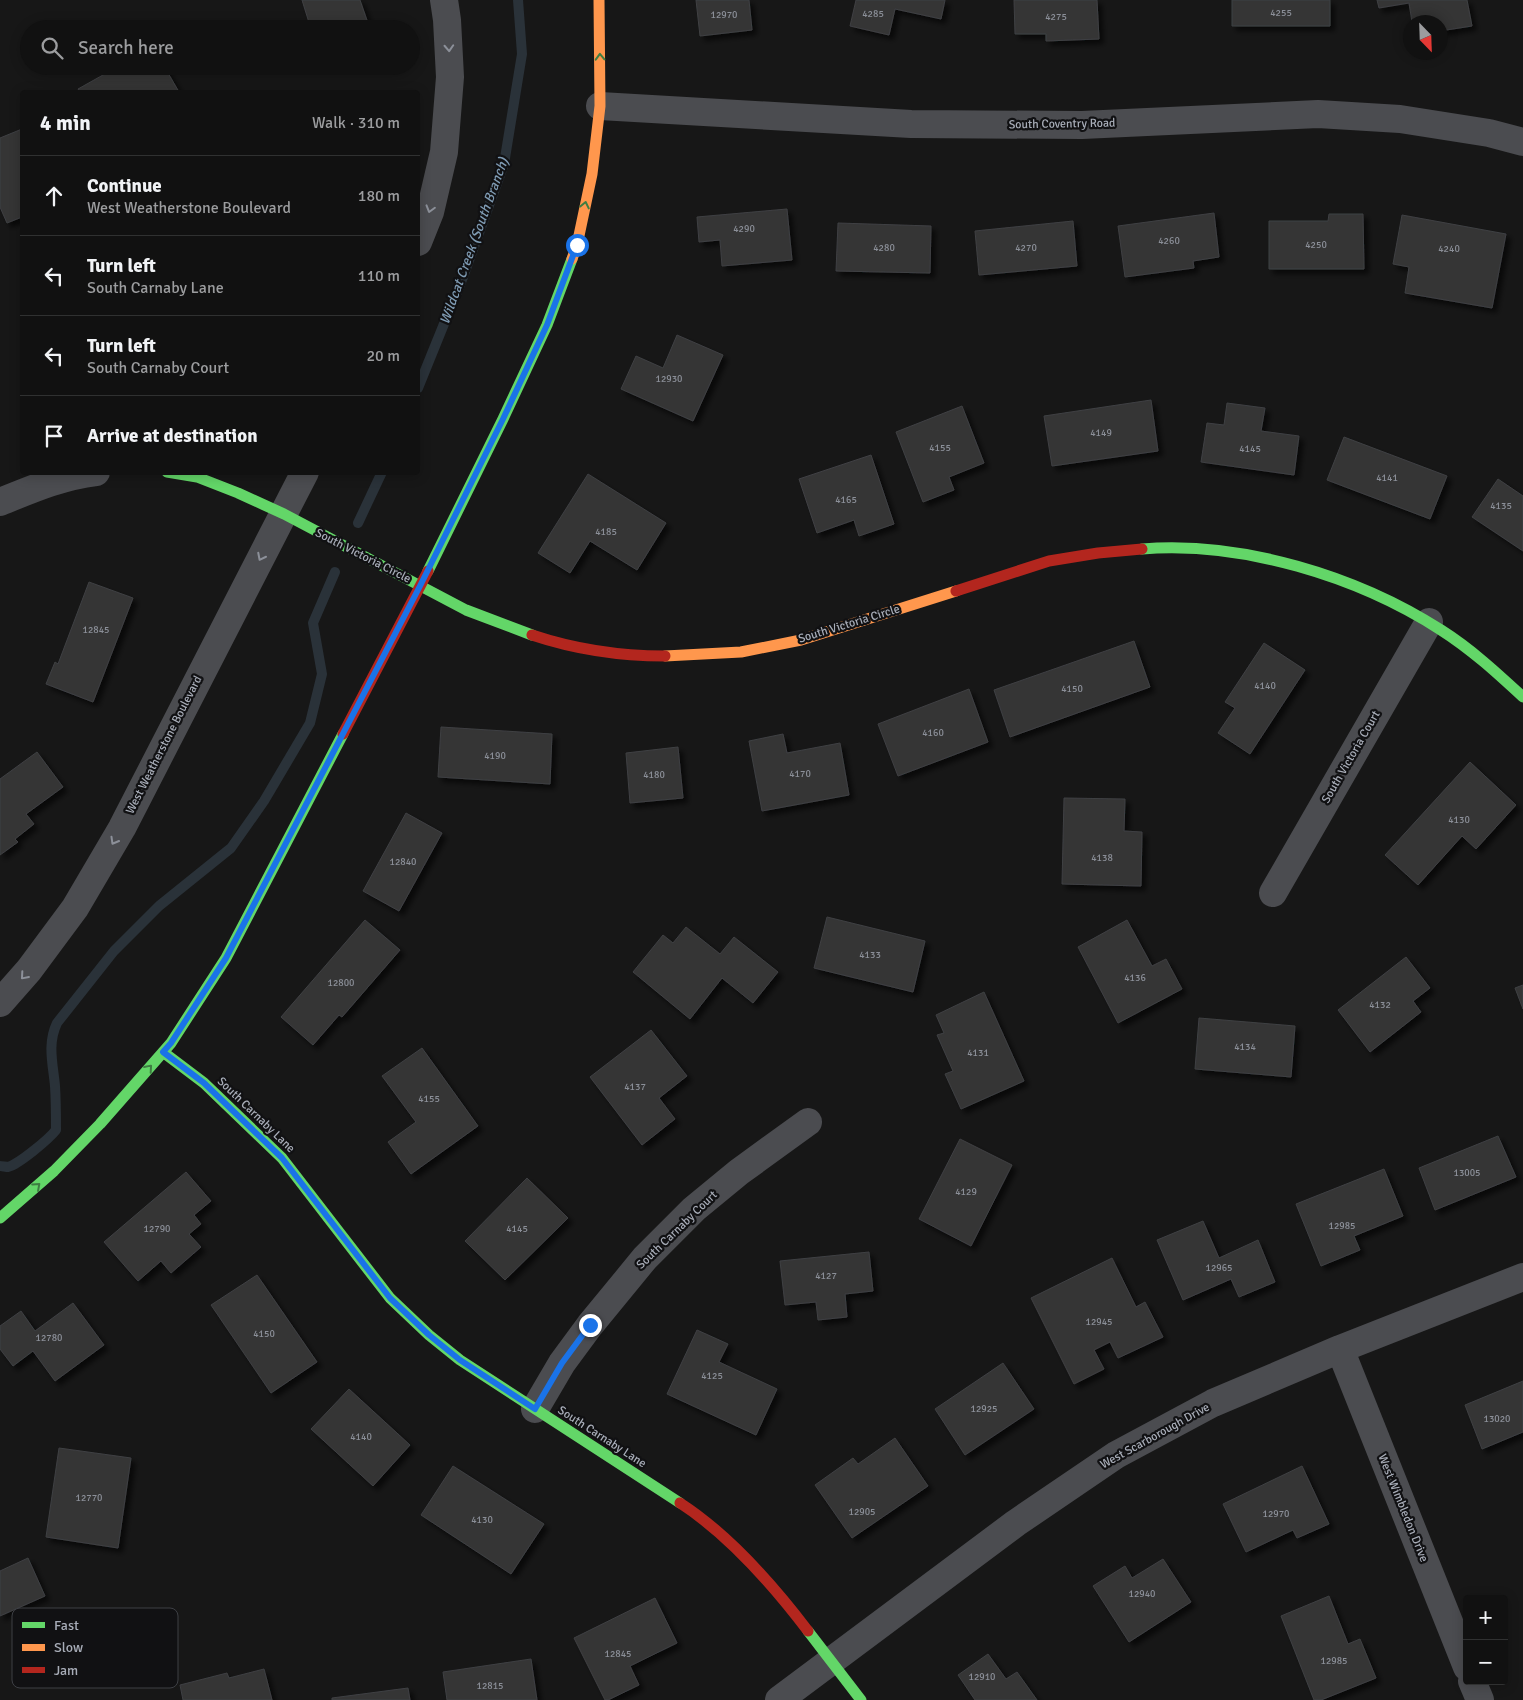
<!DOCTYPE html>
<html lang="en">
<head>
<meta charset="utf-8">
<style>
	:root { --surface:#111; --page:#1a1a1a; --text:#f1f3f6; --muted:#9c9d9f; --line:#303131 }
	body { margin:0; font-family:Signika,sans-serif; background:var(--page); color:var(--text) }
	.controls { position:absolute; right:15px; bottom:15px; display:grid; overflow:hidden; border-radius:5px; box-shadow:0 2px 12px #0003 }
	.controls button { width:45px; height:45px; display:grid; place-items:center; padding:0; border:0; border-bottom:1px solid var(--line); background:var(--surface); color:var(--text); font:25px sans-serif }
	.compass { position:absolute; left:1403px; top:15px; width:45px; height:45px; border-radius:50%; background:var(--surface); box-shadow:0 2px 12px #0003; rotate:157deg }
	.stop { position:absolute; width:15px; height:15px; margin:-11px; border:4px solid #1a73e8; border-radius:50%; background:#fff }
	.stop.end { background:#1a73e8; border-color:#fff; box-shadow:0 1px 5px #0008 }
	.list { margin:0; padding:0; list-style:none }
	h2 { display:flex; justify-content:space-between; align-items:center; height:65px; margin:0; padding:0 20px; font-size:21px }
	h2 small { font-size:16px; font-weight:400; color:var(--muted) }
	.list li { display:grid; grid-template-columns:32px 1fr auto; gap:15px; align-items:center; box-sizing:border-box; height:80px; padding:0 20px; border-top:1px solid var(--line) }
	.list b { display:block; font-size:19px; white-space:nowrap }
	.list p { margin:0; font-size:16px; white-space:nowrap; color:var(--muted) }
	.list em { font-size:16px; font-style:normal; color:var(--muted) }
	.icon { flex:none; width:28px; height:28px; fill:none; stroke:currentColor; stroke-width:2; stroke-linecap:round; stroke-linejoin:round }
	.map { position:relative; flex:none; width:1523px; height:1700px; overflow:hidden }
	.search { position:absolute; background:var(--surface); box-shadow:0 2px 12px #0003; left:20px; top:20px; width:400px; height:55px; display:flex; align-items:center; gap:12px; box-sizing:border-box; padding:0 18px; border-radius:28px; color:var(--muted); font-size:19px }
	.panel { position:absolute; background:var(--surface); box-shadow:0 2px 12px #0003; left:20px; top:90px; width:400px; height:385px; border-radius:5px }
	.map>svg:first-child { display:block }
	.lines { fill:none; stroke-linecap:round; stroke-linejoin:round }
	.stream { stroke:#2a3239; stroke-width:10 }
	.building { fill:#353536; stroke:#3f4043; filter:url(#shadow) }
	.street { stroke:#4b4c50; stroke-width:28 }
	.fast { stroke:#63d668; stroke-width:11 }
	.slow { stroke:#ff974d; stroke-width:11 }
	.jam { stroke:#b3261e; stroke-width:11 }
	.oneway { stroke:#8c9099 }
	.oneway2 { stroke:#3e7d42 }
	.route { stroke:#1a73e8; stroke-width:6 }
	.labels { text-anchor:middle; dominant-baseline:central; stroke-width:4.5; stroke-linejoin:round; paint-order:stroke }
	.number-label { font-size:10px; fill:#8b8f98 }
	.street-label { font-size:12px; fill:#a8adb8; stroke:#111113 }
	.water-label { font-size:14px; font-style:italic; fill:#7f9bb3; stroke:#111113 }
	.key { fill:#111113; stroke:#3e4045; stroke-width:1 }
	.key-label { font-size:14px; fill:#a8adb8 }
</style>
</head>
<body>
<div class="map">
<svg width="1523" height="1700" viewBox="0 0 1523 1700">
	<defs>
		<filter id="shadow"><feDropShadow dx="4.5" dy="4.5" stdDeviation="2.5" flood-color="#0009"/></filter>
	</defs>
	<rect width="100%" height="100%" fill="#171717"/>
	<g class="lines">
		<path class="stream" d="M418,388L463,277L504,164L522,54L518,0
			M358,523L382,472
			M0,1166C1,1166 7,1167 8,1167C19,1164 49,1139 56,1130C56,1116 56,1101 55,1086C53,1064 47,1044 57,1023L114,951L159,906L231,848L264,801L310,723L322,674L313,623L335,572"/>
	</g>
	<path class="building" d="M302,0H360L370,29H311Z
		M696,0H749L752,30L700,36Z
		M856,0H945L941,19L895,9L889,35L850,26Z
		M1014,0H1097L1099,39L1046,41V34H1015Z
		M1232,0H1330V26H1232Z
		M1377,0H1467L1472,26L1440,31V22H1412L1409,3L1379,8Z
		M119,66H164L179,92H80L78,89Z
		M22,129V217L7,223L0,207V138Z
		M787,209L792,260L722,266L720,240L699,242L697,217Z
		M1214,213L1219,257L1193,261L1194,268L1125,277L1118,226Z
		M1329,214H1363L1364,269H1269V221H1328Z
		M1402,215L1506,234L1492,308L1405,293L1409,267L1393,264Z
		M1073,221L1077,266L979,275L975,231Z
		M838,223L931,226L930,273L836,271Z
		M677,335L723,355L693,421L621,389L636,356L663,368Z
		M1151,400L1158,451L1052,466L1044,416Z
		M1227,403L1265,408L1261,431L1299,436L1294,475L1201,462L1207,423L1224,425Z
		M962,406L984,463L949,477L954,490L923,502L896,432Z
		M1344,437L1447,476L1430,519L1327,480Z
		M871,455L894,524L859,536L854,520L817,533L799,479Z
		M588,474L666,523L637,570L590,541L570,573L538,553Z
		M1498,479L1523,496V551L1472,517Z
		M89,582L133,598L93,702L46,684L55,662L58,664Z
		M1134,641L1150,687L1010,737L994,690Z
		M1264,643L1305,670L1250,754L1218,733L1235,708L1225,702Z
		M969,689L988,742L898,776L878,724Z
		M441,727L552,734L550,784L438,777Z
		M783,734L787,753L840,743L849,795L762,811L749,741Z
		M678,747L683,798L630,803L626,753Z
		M37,752L63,787L26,814L34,824L15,839L18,842L0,855V779Z
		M1470,762L1516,805L1476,849L1462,836L1418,885L1385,855Z
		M1064,798L1125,799L1124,831L1142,832L1141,886L1062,884Z
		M406,813L442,833L399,911L363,891Z
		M827,917L925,941L913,992L814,968Z
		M365,920L400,950L342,1017L339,1015L313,1045L281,1017Z
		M1127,920L1152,966L1166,959L1182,989L1118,1023L1078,947Z
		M686,927L720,954L734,937L778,972L753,1003L722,978L690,1019L633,972L663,935L673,943Z
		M1406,957L1430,988L1413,1001L1421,1012L1370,1052L1338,1010Z
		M1523,985V1009L1515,988Z
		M984,992L1024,1081L961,1109L945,1074L953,1071L937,1035L944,1033L936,1015Z
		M1199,1018L1295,1026L1291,1077L1195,1069Z
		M651,1030L687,1076L659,1098L675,1119L642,1145L590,1077Z
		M422,1048L478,1126L411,1174L388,1142L416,1122L382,1076Z
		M1498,1136L1516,1177L1435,1210L1419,1168Z
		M960,1139L1012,1165L971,1246L919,1219Z
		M1384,1169L1403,1216L1354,1236L1360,1250L1321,1266L1296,1204Z
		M186,1172L211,1201L194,1215L201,1224L189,1234L201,1247L171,1273L161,1261L138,1281L104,1242Z
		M527,1178L568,1218L505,1280L465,1241Z
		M1203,1221L1219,1258L1258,1240L1275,1282L1239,1297L1231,1279L1183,1300L1157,1240Z
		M869,1252L873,1291L845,1294L847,1317L818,1320L816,1302L785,1305L780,1261Z
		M1112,1258L1136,1307L1145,1302L1163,1337L1118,1358L1110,1342L1094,1350L1104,1369L1074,1384L1031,1298Z
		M257,1275L317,1362L271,1393L211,1305Z
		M73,1303L104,1345L55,1381L33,1351L13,1366L0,1349V1326L21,1311L35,1331Z
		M697,1330L728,1344L719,1362L777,1389L756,1435L667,1394Z
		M1003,1363L1034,1409L965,1455L935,1409Z
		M1523,1381V1432L1482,1449L1465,1405Z
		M349,1389L410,1445L373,1486L311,1429Z
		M895,1438L928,1486L852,1538L815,1485L853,1458L858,1464Z
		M59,1448L131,1458L118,1548L46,1537Z
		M453,1466L544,1524L511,1574L421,1515Z
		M1302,1466L1329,1524L1297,1538L1293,1530L1246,1552L1223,1504Z
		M28,1558L45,1596L0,1616V1571Z
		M1163,1559L1191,1602L1129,1642L1093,1586L1125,1566L1132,1578Z
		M1329,1596L1348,1644L1360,1639L1376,1678L1321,1700H1314L1281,1616Z
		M655,1598L677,1643L630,1666L639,1685L608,1700H605L574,1638Z
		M988,1654L1006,1679L1017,1672L1037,1700H975L958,1675Z
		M531,1659L537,1700H447L443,1672Z
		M264,1669L272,1700H183L180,1685L227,1673L229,1678Z
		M408,1688L410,1700H332V1698Z"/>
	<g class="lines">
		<path class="street" d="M600,106L911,124L1082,125L1318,114L1400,119L1489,133L1523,142
			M418,242L430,212L444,152L450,77L447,20L444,0
			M0,502C32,489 62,476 96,472
			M1273,893L1429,622
			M0,1003L29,970L75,908L122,828L305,472
			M1340,1349L1467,1667
			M535,1409L562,1363L590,1325L645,1258L694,1209L739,1172L808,1122
			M1472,1681L1480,1700
			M779,1700L1016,1523L1116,1455L1213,1403L1340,1349L1523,1277"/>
		<path class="fast" d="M167,472L197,477L238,493L284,514L466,610L532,635
			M1142,549C1242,541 1357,576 1441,630C1471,649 1497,673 1523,697
			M428,571L503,419L547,325L572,259
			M163,1052L204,1083L282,1158L390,1298L429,1335L460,1360L680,1503
			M0,1218L54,1171L100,1124L171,1043L226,958L343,734
			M808,1631L861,1700"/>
		<path class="slow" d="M572,259L577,245L592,174L600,106L599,0
			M665,656L741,652L801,640L956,591"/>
		<path class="jam" d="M956,591L1049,561L1098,553L1142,549
			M532,635C574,649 621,656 665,656
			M343,734L428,571
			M680,1503C728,1534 773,1585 808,1631"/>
	</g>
	<defs><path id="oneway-chevron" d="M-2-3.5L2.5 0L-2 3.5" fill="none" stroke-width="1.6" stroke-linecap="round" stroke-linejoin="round" transform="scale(1.25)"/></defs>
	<g class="oneway">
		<use href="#oneway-chevron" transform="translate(449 48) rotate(87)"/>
		<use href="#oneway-chevron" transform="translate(430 209) rotate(106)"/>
		<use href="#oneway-chevron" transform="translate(261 557) rotate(117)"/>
		<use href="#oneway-chevron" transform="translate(114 841) rotate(120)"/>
		<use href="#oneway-chevron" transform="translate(24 976) rotate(131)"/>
	</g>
	<g class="oneway2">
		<use href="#oneway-chevron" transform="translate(600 57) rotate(-92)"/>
		<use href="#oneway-chevron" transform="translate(585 205) rotate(-78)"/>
		<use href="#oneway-chevron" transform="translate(149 1068) rotate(-49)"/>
		<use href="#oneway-chevron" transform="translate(37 1186) rotate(-42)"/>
	</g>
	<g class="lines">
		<path class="route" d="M577,245L547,325L503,419L420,586L226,958L171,1043L163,1052L204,1083L282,1158L390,1298L429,1335L460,1360L535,1409L562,1363L590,1325"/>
	</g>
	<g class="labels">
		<g class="number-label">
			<text x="1281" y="13">4255</text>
			<text x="873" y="14">4285</text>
			<text x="724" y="15">12970</text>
			<text x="1056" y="17">4275</text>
			<text x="744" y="229">4290</text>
			<text x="1169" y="241">4260</text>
			<text x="1316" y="245">4250</text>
			<text x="884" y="248">4280</text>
			<text x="1026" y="248">4270</text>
			<text x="1449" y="249">4240</text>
			<text x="669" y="379">12930</text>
			<text x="1101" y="433">4149</text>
			<text x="940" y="448">4155</text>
			<text x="1250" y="449">4145</text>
			<text x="1387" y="478">4141</text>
			<text x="846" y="500">4165</text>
			<text x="1501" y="506">4135</text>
			<text x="606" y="532">4185</text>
			<text x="96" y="630">12845</text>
			<text x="1265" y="686">4140</text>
			<text x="1072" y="689">4150</text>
			<text x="933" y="733">4160</text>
			<text x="495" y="756">4190</text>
			<text x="800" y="774">4170</text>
			<text x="654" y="775">4180</text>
			<text x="1459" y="820">4130</text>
			<text x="1102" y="858">4138</text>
			<text x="403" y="862">12840</text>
			<text x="870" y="955">4133</text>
			<text x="1135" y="978">4136</text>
			<text x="341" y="983">12800</text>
			<text x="1380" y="1005">4132</text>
			<text x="1245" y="1047">4134</text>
			<text x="978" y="1053">4131</text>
			<text x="635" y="1087">4137</text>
			<text x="429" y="1099">4155</text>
			<text x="1467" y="1173">13005</text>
			<text x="966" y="1192">4129</text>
			<text x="1342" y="1226">12985</text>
			<text x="157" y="1229">12790</text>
			<text x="517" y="1229">4145</text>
			<text x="1219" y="1268">12965</text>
			<text x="826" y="1276">4127</text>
			<text x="1099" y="1322">12945</text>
			<text x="264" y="1334">4150</text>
			<text x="49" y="1338">12780</text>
			<text x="712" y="1376">4125</text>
			<text x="984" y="1409">12925</text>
			<text x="1497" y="1419">13020</text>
			<text x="361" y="1437">4140</text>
			<text x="89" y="1498">12770</text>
			<text x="862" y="1512">12905</text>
			<text x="1276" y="1514">12970</text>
			<text x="482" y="1520">4130</text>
			<text x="1142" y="1594">12940</text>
			<text x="618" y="1654">12845</text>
			<text x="1334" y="1661">12985</text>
			<text x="982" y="1677">12910</text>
			<text x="490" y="1686">12815</text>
		</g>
		<g class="street-label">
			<text transform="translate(1062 124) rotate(-1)">South Coventry Road</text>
			<text transform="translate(363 556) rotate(27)">South Victoria Circle</text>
			<text transform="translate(849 624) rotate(-17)">South Victoria Circle</text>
			<text transform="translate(164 745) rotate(-63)">West Weatherstone Boulevard</text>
			<text transform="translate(1351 757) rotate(-60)">South Victoria Court</text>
			<text transform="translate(256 1115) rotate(44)">South Carnaby Lane</text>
			<text transform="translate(677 1230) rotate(-44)">South Carnaby Court</text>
			<text transform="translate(1155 1436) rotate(-29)">West Scarborough Drive</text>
			<text transform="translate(602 1437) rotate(33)">South Carnaby Lane</text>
			<text transform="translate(1403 1508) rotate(68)">West Wimbledon Drive</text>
		</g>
		<g class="water-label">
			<text transform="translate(474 241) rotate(-70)">Wildcat Creek (South Branch)</text>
		</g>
	</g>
	<rect x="12" y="1608" width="166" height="80" rx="8" class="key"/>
	<rect x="22" y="1622" width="23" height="6" fill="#63d668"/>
	<rect x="22" y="1644" width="23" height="7" fill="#ff974d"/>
	<rect x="22" y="1667" width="23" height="6" fill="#b3261e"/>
	<g class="key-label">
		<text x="54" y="1630">Fast</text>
		<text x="54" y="1652">Slow</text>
		<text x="54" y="1675">Jam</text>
	</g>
</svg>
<div class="controls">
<button>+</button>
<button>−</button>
</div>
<svg class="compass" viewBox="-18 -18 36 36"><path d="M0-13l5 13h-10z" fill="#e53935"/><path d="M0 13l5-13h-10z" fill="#9c9d9f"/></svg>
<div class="stop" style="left:577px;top:245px"></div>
<div class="stop end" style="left:590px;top:1325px"></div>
<div class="search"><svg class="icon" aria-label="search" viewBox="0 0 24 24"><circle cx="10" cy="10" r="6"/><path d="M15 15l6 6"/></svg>Search here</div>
<section class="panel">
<h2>4 min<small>Walk · 310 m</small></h2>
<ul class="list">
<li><svg class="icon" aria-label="ahead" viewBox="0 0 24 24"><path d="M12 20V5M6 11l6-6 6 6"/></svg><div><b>Continue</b><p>West Weatherstone Boulevard</p></div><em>180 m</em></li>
<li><svg class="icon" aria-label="left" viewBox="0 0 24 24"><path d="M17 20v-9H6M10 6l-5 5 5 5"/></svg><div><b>Turn left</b><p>South Carnaby Lane</p></div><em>110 m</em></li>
<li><svg class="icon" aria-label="left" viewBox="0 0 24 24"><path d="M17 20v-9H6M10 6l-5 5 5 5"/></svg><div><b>Turn left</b><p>South Carnaby Court</p></div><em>20 m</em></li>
<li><svg class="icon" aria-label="arrive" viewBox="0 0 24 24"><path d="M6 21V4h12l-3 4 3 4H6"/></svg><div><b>Arrive at destination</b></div></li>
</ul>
</section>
</div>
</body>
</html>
